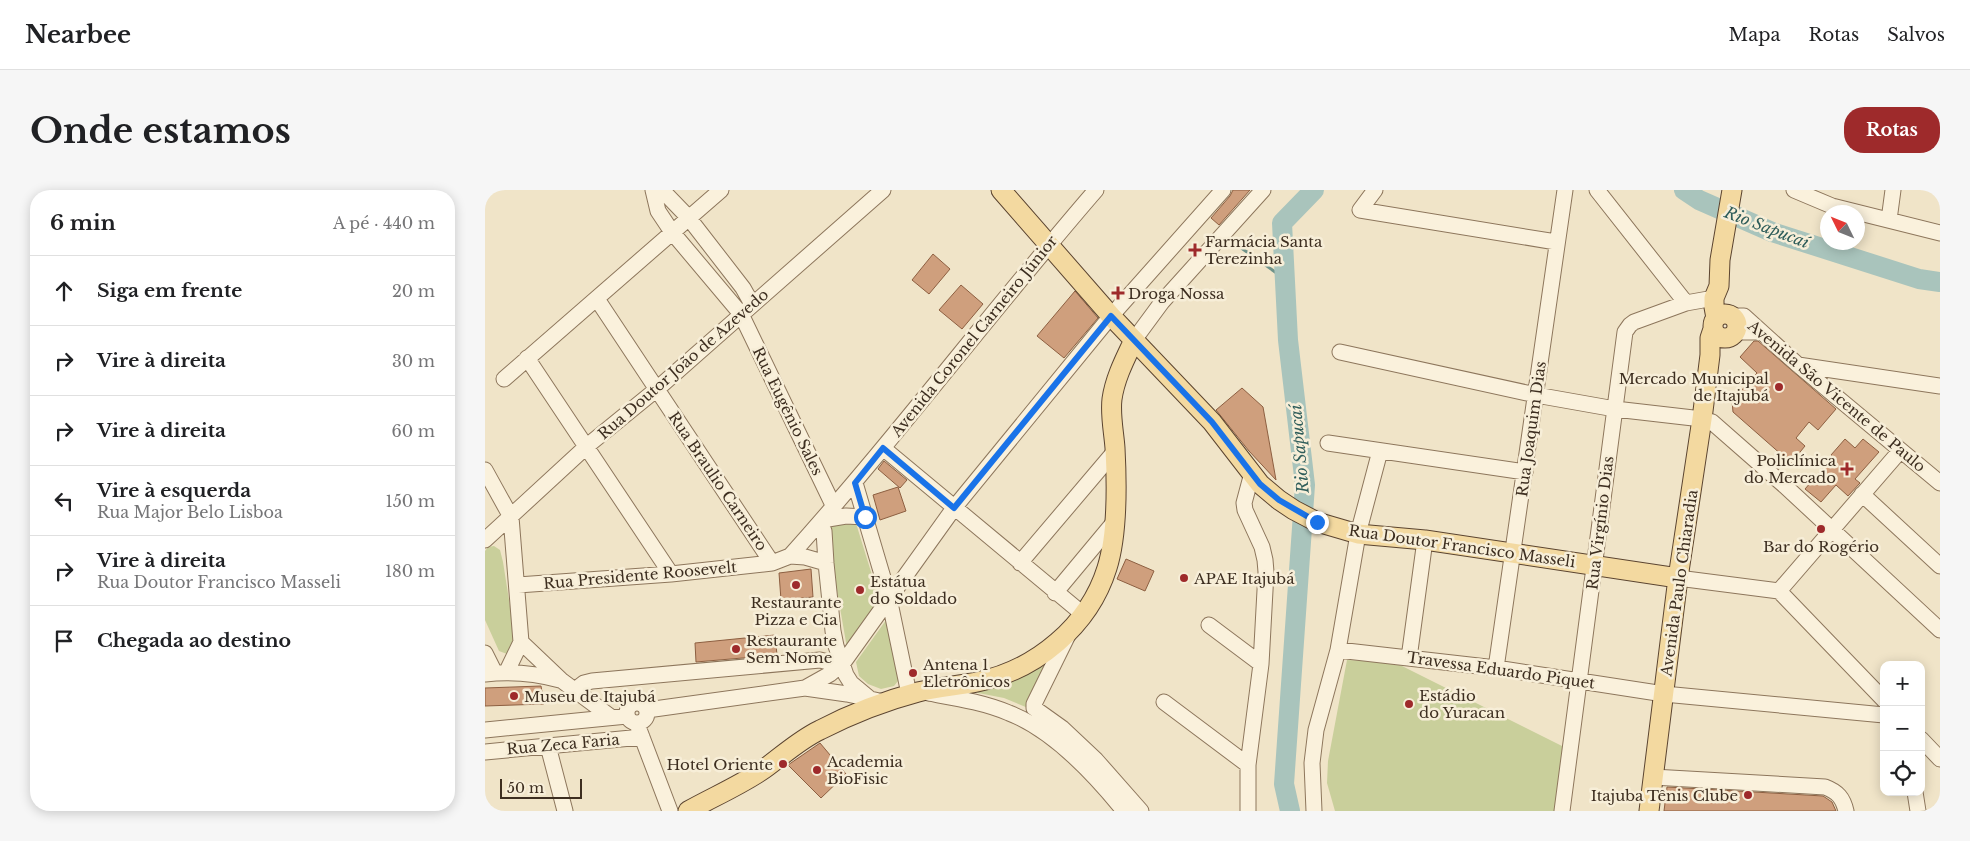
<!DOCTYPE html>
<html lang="pt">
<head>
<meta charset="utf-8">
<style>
	:root { --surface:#fff; --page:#f6f6f6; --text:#202124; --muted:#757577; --line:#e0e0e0; --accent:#9e2a2b }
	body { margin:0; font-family:"Libre Baskerville",serif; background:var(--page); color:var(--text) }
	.controls { position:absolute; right:15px; bottom:15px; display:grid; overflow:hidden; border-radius:10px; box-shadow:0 2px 12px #0003 }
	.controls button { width:45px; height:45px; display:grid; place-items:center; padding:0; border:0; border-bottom:1px solid var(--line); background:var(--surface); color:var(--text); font:25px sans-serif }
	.compass { position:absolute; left:1335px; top:15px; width:45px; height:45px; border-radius:50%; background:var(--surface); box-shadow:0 2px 12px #0003; rotate:313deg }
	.scale { position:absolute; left:15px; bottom:12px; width:82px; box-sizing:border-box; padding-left:5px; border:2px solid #3d2e20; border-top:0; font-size:14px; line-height:18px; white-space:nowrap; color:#3d2e20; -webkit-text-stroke:4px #f7eed8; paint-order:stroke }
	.stop { position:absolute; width:15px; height:15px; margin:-11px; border:4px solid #1a73e8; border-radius:50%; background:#fff }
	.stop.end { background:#1a73e8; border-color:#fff; box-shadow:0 1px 5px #0008 }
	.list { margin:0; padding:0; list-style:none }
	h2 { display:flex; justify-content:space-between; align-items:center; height:65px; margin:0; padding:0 20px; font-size:21px }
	h2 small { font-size:16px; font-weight:400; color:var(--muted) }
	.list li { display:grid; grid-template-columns:32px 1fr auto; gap:15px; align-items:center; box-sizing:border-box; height:70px; padding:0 20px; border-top:1px solid var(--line) }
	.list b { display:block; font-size:19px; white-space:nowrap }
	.list p { margin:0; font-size:16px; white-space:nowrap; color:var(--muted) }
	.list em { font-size:16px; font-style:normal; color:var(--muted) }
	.icon { flex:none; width:28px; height:28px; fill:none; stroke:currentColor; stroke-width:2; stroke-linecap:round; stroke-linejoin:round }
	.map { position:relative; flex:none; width:1455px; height:621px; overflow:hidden; border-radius:20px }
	header { display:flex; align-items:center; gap:30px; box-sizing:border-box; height:70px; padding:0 25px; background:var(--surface); border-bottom:1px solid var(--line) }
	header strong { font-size:24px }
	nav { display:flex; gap:28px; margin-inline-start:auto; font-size:18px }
	.intro { display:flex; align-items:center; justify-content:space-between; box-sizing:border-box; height:120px; padding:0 30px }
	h1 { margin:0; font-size:35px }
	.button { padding:12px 22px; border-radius:20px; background:var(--accent); color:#fff; font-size:18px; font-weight:700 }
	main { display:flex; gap:30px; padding:0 30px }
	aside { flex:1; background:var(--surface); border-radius:20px; box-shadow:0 2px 12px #0003 }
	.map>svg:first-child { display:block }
	.green { fill:#c9cf9b }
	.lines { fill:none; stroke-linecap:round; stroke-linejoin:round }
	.stream { stroke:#6f938a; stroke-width:3 }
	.river { stroke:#a9c4bc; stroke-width:20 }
	.building { fill:#cf9f7d; stroke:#8d5f41 }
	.minor-casing { stroke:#8d765c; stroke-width:17 }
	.major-casing { stroke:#5b4430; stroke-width:21 }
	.minor { stroke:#faf1dc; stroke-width:15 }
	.major { stroke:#f3d9a0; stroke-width:19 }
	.route { stroke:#1a73e8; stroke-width:6 }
	.poi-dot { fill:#9e2a2b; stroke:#f7eed8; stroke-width:2 }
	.labels { text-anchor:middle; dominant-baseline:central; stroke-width:5; stroke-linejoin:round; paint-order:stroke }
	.poi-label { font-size:15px; fill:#3d2e20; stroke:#f7eed8; text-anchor:start }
	.street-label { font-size:15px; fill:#3d2e20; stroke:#f7eed8 }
	.water-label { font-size:16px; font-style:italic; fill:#2f5d5a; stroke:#f7eed8 }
</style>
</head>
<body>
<header>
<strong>Nearbee</strong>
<nav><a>Mapa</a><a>Rotas</a><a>Salvos</a></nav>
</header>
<div class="intro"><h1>Onde estamos</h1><a class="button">Rotas</a></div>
<main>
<aside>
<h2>6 min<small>A pé · 440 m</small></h2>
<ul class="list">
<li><svg class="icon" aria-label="ahead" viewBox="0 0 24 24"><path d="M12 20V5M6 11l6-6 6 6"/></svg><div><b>Siga em frente</b></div><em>20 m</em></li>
<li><svg class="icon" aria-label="right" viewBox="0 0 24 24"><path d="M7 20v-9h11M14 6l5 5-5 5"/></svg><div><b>Vire à direita</b></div><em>30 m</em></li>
<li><svg class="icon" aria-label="right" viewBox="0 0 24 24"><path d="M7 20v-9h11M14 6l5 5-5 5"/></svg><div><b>Vire à direita</b></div><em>60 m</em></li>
<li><svg class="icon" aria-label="left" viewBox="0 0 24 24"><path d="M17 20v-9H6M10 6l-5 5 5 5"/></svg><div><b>Vire à esquerda</b><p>Rua Major Belo Lisboa</p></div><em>150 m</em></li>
<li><svg class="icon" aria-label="right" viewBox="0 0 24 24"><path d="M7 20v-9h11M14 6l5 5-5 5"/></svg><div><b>Vire à direita</b><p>Rua Doutor Francisco Masseli</p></div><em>180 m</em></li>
<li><svg class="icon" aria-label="arrive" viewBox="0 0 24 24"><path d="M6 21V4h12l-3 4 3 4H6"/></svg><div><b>Chegada ao destino</b></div></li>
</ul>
</aside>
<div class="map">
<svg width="1455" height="621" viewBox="0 0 1455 621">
	<rect width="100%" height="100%" fill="#f0e4c8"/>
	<path class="green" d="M353,328L370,330L395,411L362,458L341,338Z
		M9,356L15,360L18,372L30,448L28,458L22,464L14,461L0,430V361L3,357Z
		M404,426L417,486L409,496L396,499L383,494L374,486L371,472Z
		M569,462L543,518L519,508L488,502Z
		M862,470L909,472L1079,557L1069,621H850L842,593L843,571Z"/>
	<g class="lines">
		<path class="stream" d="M745,50L800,89"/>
		<path class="river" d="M1199,0L1214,10L1287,42L1434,89L1455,92
			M805,621L799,594L820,295L803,150L797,33L829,0"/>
	</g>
	<path class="building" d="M748,0H765L734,35L726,28L745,6Z
		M448,64L465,79L444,104L427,90Z
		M476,95L498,114L477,139L454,120Z
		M590,101L613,128L579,168L552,146Z
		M1269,151H1273L1351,219L1333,240L1324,232L1311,248L1320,256L1306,273L1248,222L1247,211L1272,183L1255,167Z
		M757,198L778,217L791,290L764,261L731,220Z
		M1360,249L1370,258L1378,249L1394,262L1370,289L1375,293L1363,306L1351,295L1336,312L1320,299L1348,267L1346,265Z
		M399,271L422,290L415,298L393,279Z
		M413,297L421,321L395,330L388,305Z
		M641,369L669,381L660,401L632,389Z
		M326,379L328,407L296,410L294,383Z
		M290,445L292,465L211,472L210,453Z
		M56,496L59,514L0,516V498Z
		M335,553L361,584L336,608L303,575Z
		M1182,597L1338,606L1347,612L1351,621H1179Z"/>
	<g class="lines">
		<g class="minor-casing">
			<path id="minor" d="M168,0L173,21L187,42L256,124L349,317
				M177,0L203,27L258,98L267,114
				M890,0L875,20L1071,52
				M1112,0L1201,113
				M1309,0L1347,16L1455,43
				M1404,30L1408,0
				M112,109L287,373
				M1248,126H1259L1312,174L1455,293
				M1251,142H1276
				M649,150L677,112L778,0
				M855,162L1051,205L1130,219L1217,229L1227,232L1300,296L1455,440
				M42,168L186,384
				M1313,175L1455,196
				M19,189L236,0
				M843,253L1040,282
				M398,258L599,425
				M0,280L26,327L36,452L22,481
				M370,293L404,408L424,504
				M1377,304L1455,376
				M337,330L361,326L380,327
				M335,333L339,341L341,373L348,441L351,456L361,485L366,493L384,508
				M0,350L102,256L172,199L398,0
				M305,366C411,248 507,120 611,0
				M535,373L630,261
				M1193,388L1294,401
				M33,395L186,384L287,373L305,366L320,367L341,373
				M1294,401L1415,261
				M1294,401L1399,510
				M570,403L630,331
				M724,435L776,474
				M584,443L549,514V518L577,538L611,570L656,621
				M36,452L76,490L126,527
				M853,460L1011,478L1179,504L1399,525
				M0,463L10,483
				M924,468L940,350
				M1011,478L1080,0
				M0,484C26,481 49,483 75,490
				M320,498L345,484L358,473L469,318L626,126L738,0
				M90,500L99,493L107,491L335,470L343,472L353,478
				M443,503C470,508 498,512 524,523C568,540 610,585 639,621
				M679,512L763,575
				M142 523a10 10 0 1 1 20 0a10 10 0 1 1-20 0Z
				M162,520L320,498L362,504L399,512
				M152,534L185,621
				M0,540L142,526
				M1436,549L1455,569
				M63,556L80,621
				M0,562L157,547
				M1168,587L1340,597C1353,602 1358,608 1361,621
				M1430,602L1433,621
				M763,621V575L776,474L781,382L780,370L777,357L760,320L759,313L767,283
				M829,621L827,573L831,540L853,460L873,344L895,261
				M1077,621L1140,142L1145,135L1149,132L1201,113L1229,108"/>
		</g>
		<g class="major-casing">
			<path id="major" d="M516,0L626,126L727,232L775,294L794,310L809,320L832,332L873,344L940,350L1193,388
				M1228 136a12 12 0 1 1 24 0a12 12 0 1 1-24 0Z
				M1231,128L1229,117V108L1234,96L1235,70L1247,0
				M203,621C228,607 256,595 279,579C297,566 314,550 335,540C366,524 399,511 433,502C452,497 473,496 492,492C551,480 604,436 622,378C633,343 632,295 630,258C629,243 625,225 627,209C630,188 640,169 649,150
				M1164,621L1193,388L1217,229L1225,165V148L1228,139"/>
		</g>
		<use href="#minor" class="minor"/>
		<use href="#major" class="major"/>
	</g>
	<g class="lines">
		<path class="route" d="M380,327L370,293L398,258L469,318L626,126L727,232L775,294L794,310L832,332"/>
	</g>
	<g class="poi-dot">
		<path d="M707.5 52.5h5v5h5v5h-5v5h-5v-5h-5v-5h5z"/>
		<path d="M630.5 95.5h5v5h5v5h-5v5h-5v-5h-5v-5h5z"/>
		<circle cx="1294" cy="197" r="5"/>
		<path d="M1359.5 271.5h5v5h5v5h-5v5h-5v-5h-5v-5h5z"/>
		<circle cx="1336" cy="339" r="5"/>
		<circle cx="699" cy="388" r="5"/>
		<circle cx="311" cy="395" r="5"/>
		<circle cx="375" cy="400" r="5"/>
		<circle cx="251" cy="459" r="5"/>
		<circle cx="428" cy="483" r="5"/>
		<circle cx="29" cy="506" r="5"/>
		<circle cx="924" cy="514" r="5"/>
		<circle cx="298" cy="574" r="5"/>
		<circle cx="332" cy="580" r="5"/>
		<circle cx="1263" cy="605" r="5"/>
	</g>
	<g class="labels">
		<g class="poi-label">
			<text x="720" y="51">Farmácia Santa<tspan x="720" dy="17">Terezinha</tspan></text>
			<text x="643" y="103">Droga Nossa</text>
			<text x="1284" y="188" text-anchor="end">Mercado Municipal<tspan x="1284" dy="17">de Itajubá</tspan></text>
			<text x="1351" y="270" text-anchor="end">Policlínica<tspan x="1351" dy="17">do Mercado</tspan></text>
			<text x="1336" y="356" text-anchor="middle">Bar do Rogério</text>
			<text x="709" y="388">APAE Itajubá</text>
			<text x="385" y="391">Estátua<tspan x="385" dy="17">do Soldado</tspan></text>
			<text x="311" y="412" text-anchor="middle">Restaurante<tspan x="311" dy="17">Pizza e Cia</tspan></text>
			<text x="261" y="450">Restaurante<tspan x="261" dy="17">Sem Nome</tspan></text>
			<text x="438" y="474">Antena 1<tspan x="438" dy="17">Eletrônicos</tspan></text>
			<text x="934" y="505">Estádio<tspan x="934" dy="17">do Yuracan</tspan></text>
			<text x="39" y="506">Museu de Itajubá</text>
			<text x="342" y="571">Academia<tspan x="342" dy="17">BioFisic</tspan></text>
			<text x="288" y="574" text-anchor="end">Hotel Oriente</text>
			<text x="1253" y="605" text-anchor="end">Itajuba Tênis Clube</text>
		</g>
		<g class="street-label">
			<text transform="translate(489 146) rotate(-51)">Avenida Coronel Carneiro Júnior</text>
			<text transform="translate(198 174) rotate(-41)">Rua Doutor João de Azevedo</text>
			<text transform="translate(1352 206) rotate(40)">Avenida São Vicente de Paulo</text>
			<text transform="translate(303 221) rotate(64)">Rua Eugênio Sales</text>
			<text transform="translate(1046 239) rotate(-82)">Rua Joaquim Dias</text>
			<text transform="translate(233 291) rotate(56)">Rua Braulio Carneiro</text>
			<text transform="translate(1115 333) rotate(-83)">Rua Virgínio Dias</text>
			<text transform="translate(977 356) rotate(8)">Rua Doutor Francisco Masseli</text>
			<text transform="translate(155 385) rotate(-5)">Rua Presidente Roosevelt</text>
			<text transform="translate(1194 393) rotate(-82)">Avenida Paulo Chiaradia</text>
			<text transform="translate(1016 480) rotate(8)">Travessa Eduardo Piquet</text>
			<text transform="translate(78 554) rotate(-5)">Rua Zeca Faria</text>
		</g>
		<g class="water-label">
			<text transform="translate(1282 37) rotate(21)">Rio Sapucaí</text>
			<text transform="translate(814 259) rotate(-95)">Rio Sapucaí</text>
		</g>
	</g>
</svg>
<div class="controls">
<button>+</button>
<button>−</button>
<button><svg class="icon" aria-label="locate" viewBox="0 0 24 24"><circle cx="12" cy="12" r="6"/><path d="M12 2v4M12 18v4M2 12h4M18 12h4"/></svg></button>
</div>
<svg class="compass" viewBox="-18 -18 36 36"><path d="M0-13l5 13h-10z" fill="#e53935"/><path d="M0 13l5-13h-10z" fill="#757577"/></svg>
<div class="scale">50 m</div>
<div class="stop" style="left:380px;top:327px"></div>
<div class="stop end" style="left:832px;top:332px"></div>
</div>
</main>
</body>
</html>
